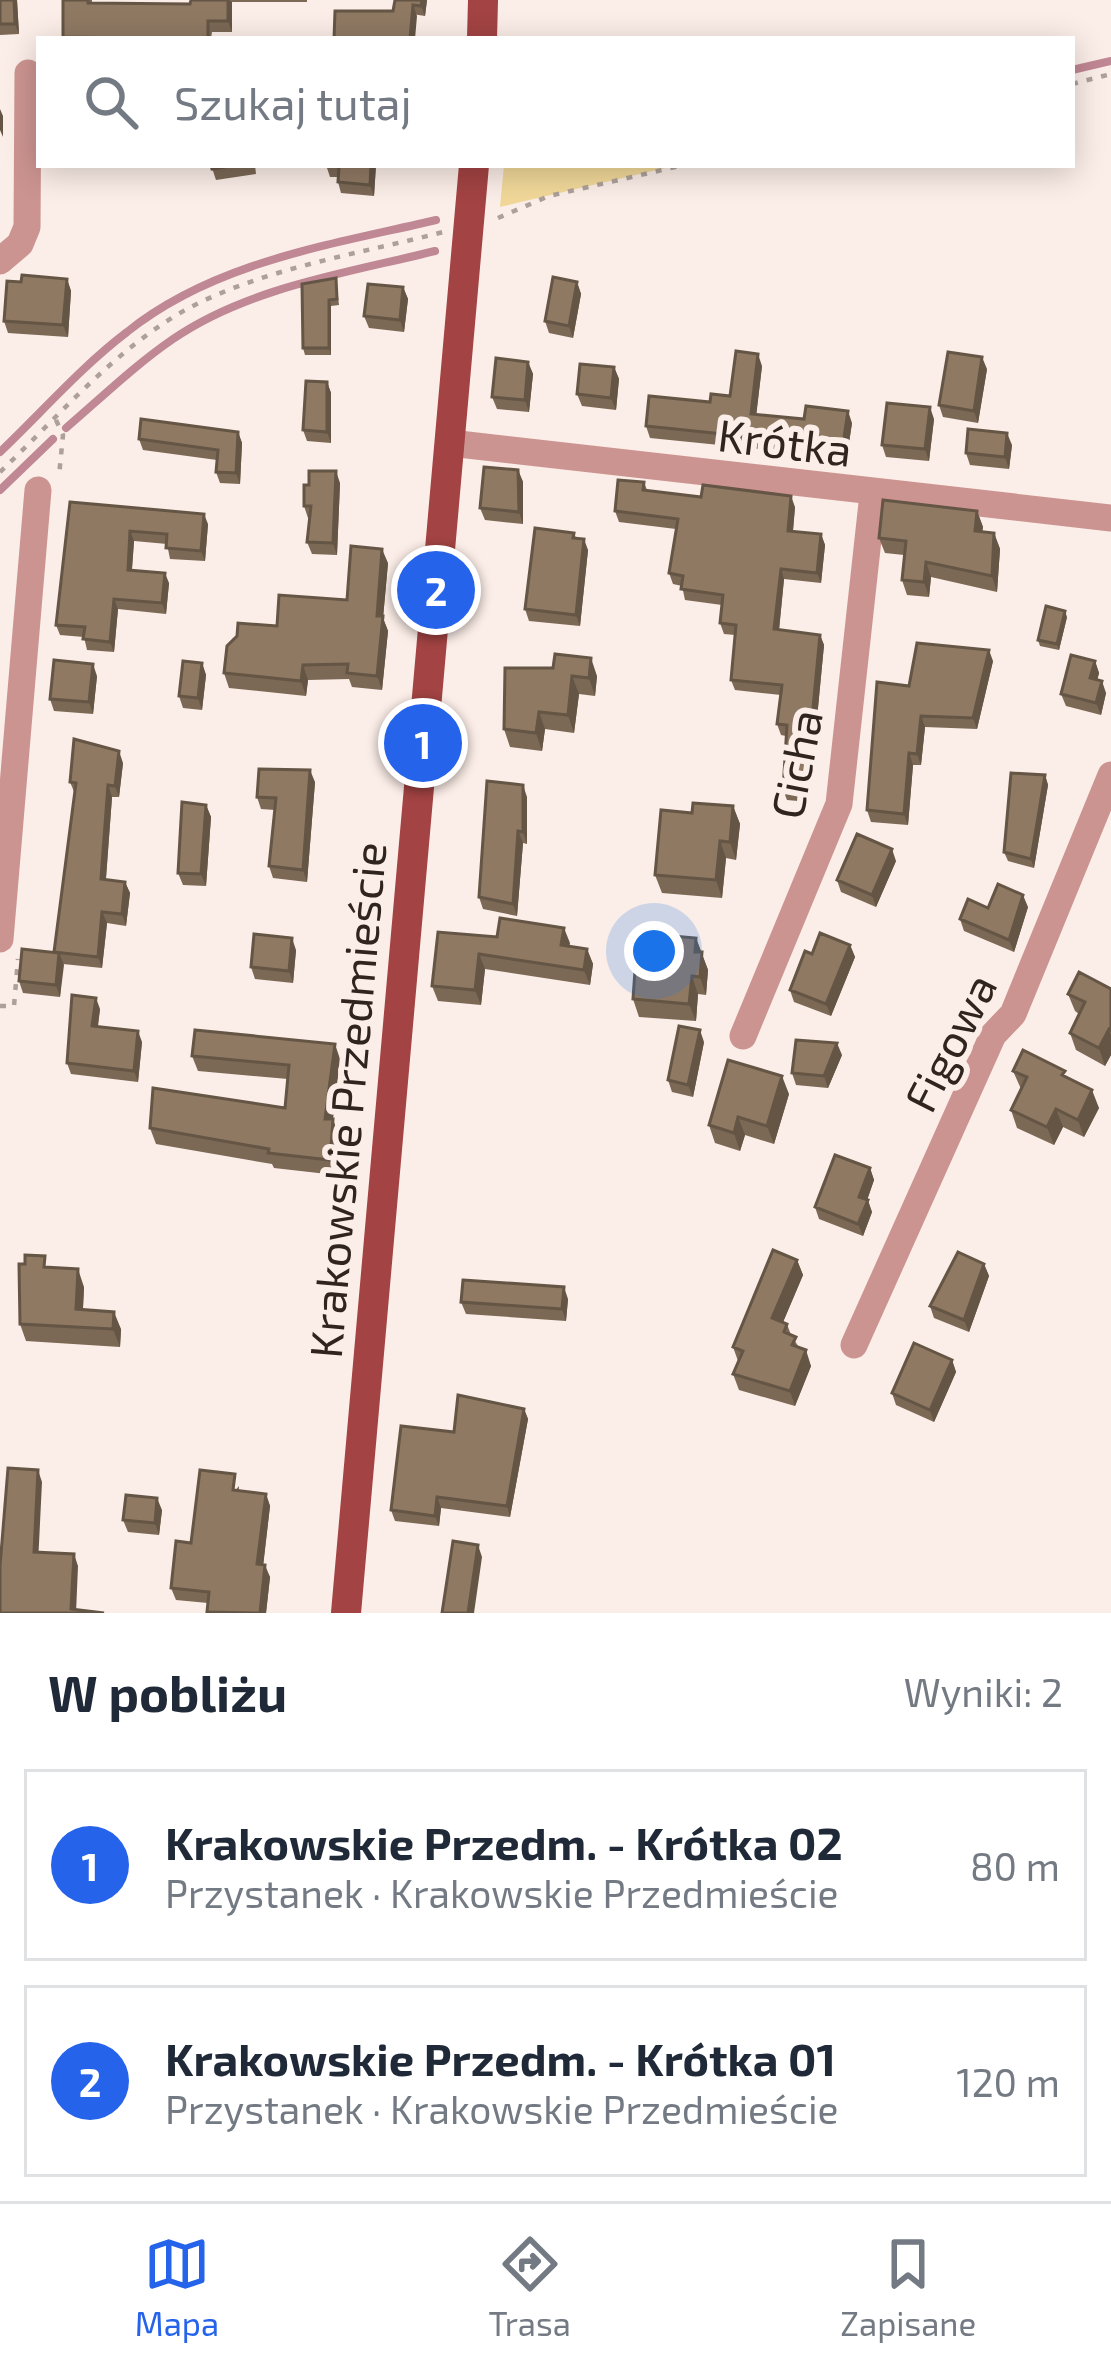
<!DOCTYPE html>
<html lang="pl">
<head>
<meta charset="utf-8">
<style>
	:root { --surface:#fff; --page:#f6f6f7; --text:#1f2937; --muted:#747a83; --line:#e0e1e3; --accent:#2563eb }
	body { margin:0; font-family:"Exo 2",sans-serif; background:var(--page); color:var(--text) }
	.you { position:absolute; left:654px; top:951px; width:42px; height:42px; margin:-30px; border:9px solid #fff; border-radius:50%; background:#1a73e8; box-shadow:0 0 0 18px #1a73e833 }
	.badge { display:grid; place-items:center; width:78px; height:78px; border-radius:50%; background:var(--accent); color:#fff; font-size:39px; font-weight:700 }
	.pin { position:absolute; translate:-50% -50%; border:6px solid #fff; box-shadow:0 3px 12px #0006 }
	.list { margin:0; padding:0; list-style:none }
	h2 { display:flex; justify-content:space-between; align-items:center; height:156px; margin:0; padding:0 48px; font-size:51px }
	h2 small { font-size:39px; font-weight:400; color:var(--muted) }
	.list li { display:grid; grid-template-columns:78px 1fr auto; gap:36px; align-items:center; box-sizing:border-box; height:192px; margin:0 24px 24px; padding:0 24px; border:3px solid var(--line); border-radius:0px }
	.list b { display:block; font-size:45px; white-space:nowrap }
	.list p { margin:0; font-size:39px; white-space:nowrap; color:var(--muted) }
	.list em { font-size:39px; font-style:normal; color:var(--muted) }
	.icon { flex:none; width:66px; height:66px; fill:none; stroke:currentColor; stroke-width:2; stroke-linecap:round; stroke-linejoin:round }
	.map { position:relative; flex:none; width:1111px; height:1613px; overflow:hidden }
	.search { position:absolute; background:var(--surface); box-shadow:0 6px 30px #0003; left:36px; right:36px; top:36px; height:132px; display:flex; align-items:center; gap:30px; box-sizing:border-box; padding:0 42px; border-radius:0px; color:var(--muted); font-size:45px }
	.sheet { height:588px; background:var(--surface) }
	nav { display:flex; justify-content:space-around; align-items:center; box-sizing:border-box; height:168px; border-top:3px solid var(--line); background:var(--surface); font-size:33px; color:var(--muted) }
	nav a { display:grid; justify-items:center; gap:6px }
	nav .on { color:var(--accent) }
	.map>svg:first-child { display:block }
	.green { fill:#f1d899 }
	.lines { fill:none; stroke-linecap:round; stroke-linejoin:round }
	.stream { stroke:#c08794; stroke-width:8 }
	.path { stroke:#ada09a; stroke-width:4.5; stroke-dasharray:6 9; stroke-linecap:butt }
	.minor { stroke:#cc9491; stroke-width:27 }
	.primary { stroke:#a34343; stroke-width:30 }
	.wall { fill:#7b6855 }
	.shaded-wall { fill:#645545 }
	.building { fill:#8f7963; stroke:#645545; stroke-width:3 }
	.labels { text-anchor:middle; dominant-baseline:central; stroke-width:12; stroke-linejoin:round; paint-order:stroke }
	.street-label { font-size:45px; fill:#30241e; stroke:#fbede7 }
</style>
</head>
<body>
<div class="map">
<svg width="1111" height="1613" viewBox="0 0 1111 1613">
	<rect width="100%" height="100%" fill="#fbede7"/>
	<path class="green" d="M504,165H678L500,207Z"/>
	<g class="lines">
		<path class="stream" d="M1072,70L1111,61
			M66,428C101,398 135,365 173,339C249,287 347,273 435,251
			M0,452C42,412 81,367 127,332C214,262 330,245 436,220
			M0,490L53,439"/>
		<path class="path" d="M1072,84L1111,74
			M498,218L549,196L684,165
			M56,420L63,435L59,476
			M0,472C59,416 115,349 187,309C264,268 359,254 443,232
			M0,1006H14L18,959"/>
		<path class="minor" d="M0,261L20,244L27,227L28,73
			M450,443L1111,518
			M0,939L38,490
			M743,1036L839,804L873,494
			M854,1345L993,1035L1013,1014L1111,775"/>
		<path class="primary" d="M482,39L483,0
			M346,1613L474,165"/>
	</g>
	<path class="wall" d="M0,0H17L19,34L0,35Z
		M63,0H92V3L190,4L191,0H307V2H232V32H212L211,39H63Z
		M427,0L425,16L393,11Z
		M211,165H255L256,174L216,180Z
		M326,165H376L374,196L341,193L338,182V177H330Z
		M336,278L339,305L331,306V355H305L303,348Z
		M67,279L71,291L68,337L8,333L4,321L21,282Z
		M577,282L581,294L573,338L549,333L545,321Z
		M403,287L408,299L404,332L369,328L364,316Z
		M528,362L533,374L529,412L497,409L492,397Z
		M762,366L756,415L852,423L845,469L804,463L800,453L650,438L646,426L710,402L730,396Z
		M614,367L619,379L616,410L582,406L577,394Z
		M987,369L978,423L943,417L939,405Z
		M327,382L331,393V443L307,441L303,430Z
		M934,419L929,461L886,457L882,445Z
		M238,432L242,443L240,484L220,483L216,472L217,460L143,450L139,439Z
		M1012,445L1009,469L970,465L966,453Z
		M518,470L523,482V524L485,520L480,508Z
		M644,482L647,490L795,507L793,531L821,534L825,545L821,583L784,579L779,630L820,635L824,645L809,802L787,800L783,790L786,736L781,735L777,724L781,695L735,690L731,680L735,635L724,634L720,623L722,605L685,600L682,586L673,584L669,573L676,529L619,522L615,511Z
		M340,483L337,555L312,554L307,542L310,518H308L304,506Z
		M70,502L208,524L205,561L170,559L167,544L134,541L132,570L169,583L166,614L118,609L114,652L87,650L84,637L60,635L56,625Z
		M977,511L983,527L982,532L994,533L1000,549L997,592L931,577L929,597L907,595L902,580L904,555L885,553L879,538Z
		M574,533L576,538L588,550L580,626L529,621L525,609Z
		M388,563L383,618L388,631L382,690L352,687L349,679L308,680L306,696L229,688L224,673L237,636L277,626L347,600Z
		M1067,617L1059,650L1040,646L1038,640Z
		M993,661L977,729L925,727L921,765H913L908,825L871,822L867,810L909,686Z
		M1095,661L1099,673L1097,680L1106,693L1101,715L1066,706L1061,694Z
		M202,663L206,675L202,710L183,708L179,696Z
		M505,668L597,676L595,696L579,694L574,733L545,729L542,751L510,747L504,729Z
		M97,676L93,714L54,711L50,699Z
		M123,763L119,797H112L106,879L125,882L130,893L126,926L107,923L102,968L63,964L60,997L23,993L19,981L54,952L75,794L70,782Z
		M1045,775L1048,785L1034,868L1008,861L1004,852Z
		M315,782L307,882L273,878L269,866L275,810L261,809L257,797Z
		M527,797V844L523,843L517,916L483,909L479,897Z
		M206,805L211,817L206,886L183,885L178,873Z
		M733,806L740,824L736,860L726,858L722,898L662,893L655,875Z
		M896,861L876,907L841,892L837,880Z
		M1028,907L1014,952L964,931L960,919L988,908Z
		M564,928L569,946L587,949L593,964L590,985L485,969L481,1005L438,1001L432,986L497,937Z
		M696,938L708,970L706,995L698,994L696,1021L639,1017L633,999L647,971Z
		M850,945L855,957L831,1016L794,1002L790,990L812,954Z
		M296,950L293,983L255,979L251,967Z
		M1111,989V1055L1105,1066L1076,1050L1070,1033L1079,1014L1075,1011L1068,994Z
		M100,1009L98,1027L142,1042L138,1082L71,1074L67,1063Z
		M704,1042L693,1097L672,1092L668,1080Z
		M842,1055L828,1088L796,1085L792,1073Z
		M192,1056L340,1059L333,1119L338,1135L336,1175L274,1168L272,1164L156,1144L150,1128L285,1108L288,1079L198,1071Z
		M1013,1071L1067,1078L1099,1108L1084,1137L1063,1127L1054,1145L1017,1128L1011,1110L1021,1089Z
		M789,1094L774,1144L745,1135L740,1151L715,1143L709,1125Z
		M870,1168L874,1180L867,1200L872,1212L863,1236L819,1219L815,1207Z
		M797,1260L803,1275L783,1322L787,1324L791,1335L811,1366L795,1406L739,1390L733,1374L738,1361L733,1347Z
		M984,1264L989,1276L969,1332L934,1318L930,1306Z
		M49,1267L84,1287L83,1309L121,1329L120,1347L26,1341L20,1324Z
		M568,1299L566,1321L466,1314L461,1302Z
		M952,1360L956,1372L934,1422L896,1405L892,1393Z
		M524,1409L528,1419L510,1517L441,1508L439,1526L395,1521L391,1510L454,1432Z
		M239,1486V1490L266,1494L270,1506L263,1565L270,1577L266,1613H208V1603L176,1600L171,1588L191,1543Z
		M162,1510L159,1535L128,1532L123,1520Z"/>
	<path class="shaded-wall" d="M14,0H17L19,34L15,24Z
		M228,0L232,2V32L228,21Z
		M422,0H427L425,16L421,6Z
		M413,5L417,16L415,39H410Z
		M0,109L3,116V137L0,130Z
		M371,165H376L374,196L370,185Z
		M67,279L71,291L68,337L63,325Z
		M577,282L581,294L573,338L569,326Z
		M403,287L408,299L404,332L400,320Z
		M329,300L331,306V355L329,348Z
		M758,354L762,366L755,426L751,414Z
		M982,357L987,369L978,423L974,411Z
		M528,362L533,374L529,412L525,400Z
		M614,367L619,379L616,410L611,398Z
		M327,382L331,393V443L327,432Z
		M930,407L934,419L929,461L925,449Z
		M848,411L852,423L845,469L841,457Z
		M238,432L242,443L240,484L236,473Z
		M1007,433L1012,445L1009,469L1005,457Z
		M518,470L523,482V524L519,512Z
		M336,471L340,483L337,555L333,543Z
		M791,496L795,507L792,541L788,531Z
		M977,511L983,527L980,546L975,531Z
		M204,514L208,524L205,561L201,551Z
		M130,531L134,541L131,580L128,570Z
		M994,533L1000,549L997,592L992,576Z
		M821,534L825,545L821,583L817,573Z
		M584,539L588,550L580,626L576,615Z
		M382,549L388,563L383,618L388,631L382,690L377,676V616Z
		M926,562L931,577L929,597L924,582Z
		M781,569L784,579L778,640L774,629Z
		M165,573L169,583L166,614L162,603Z
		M114,599L118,609L114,652L110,642Z
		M1065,611L1067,617L1059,650L1057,644Z
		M820,635L824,645L809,802L805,791Z
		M989,650L993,661L977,729L973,718Z
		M591,658L597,676L595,696L589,678Z
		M1095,661L1099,673L1095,690L1090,678Z
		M202,663L206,675L202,710L198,698Z
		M93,664L97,676L93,714L89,702Z
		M303,665L308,680L306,696L301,681Z
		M572,676L579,694L574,733L568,715Z
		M1102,681L1106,693L1101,715L1096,703Z
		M539,712L545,729L542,751L536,733Z
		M921,716L925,727L921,765L917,754Z
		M119,751L123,763L119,797L115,786Z
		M909,753L913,765L908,825L904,814Z
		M310,770L315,782L307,882L303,870Z
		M1045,775L1048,785L1034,868L1031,859Z
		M108,785L112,797L105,890L101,879Z
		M523,785L527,797V844L523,832Z
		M206,805L211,817L206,886L201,874Z
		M733,806L740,824L736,860L730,842Z
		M518,831L523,843L517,916L513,904Z
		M720,841L726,858L722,898L716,880Z
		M892,849L896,861L876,907L872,895Z
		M125,882L130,893L126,926L122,914Z
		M1023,895L1028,907L1014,952L1009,940Z
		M102,912L107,923L102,968L98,957Z
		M564,928L570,943L567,960L561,945Z
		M292,938L296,950L293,983L289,971Z
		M696,938L708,970L706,995L700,977L695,952Z
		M850,945L855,957L831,1016L826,1004Z
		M587,949L593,964L590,985L584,970Z
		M59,953L64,965L60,997L56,985Z
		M479,954L485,969L481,1005L475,990Z
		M692,976L698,994L696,1021L689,1004Z
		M96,998L100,1009L96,1037L92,1026Z
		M1109,1029L1111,1035V1055L1105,1066L1099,1048Z
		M700,1030L704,1042L693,1097L688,1085Z
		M138,1031L142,1042L138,1082L134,1071Z
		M837,1043L842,1055L828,1088L824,1076Z
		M335,1044L340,1059L331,1134L325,1119Z
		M782,1076L789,1094L774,1144L767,1126Z
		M1092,1090L1099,1108L1084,1137L1078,1120Z
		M1056,1109L1063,1127L1054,1145L1047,1127Z
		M738,1117L745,1135L740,1151L734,1133Z
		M333,1119L338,1135L336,1175L330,1160Z
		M870,1168L874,1180L864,1209L859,1197Z
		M868,1200L872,1212L863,1236L858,1224Z
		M797,1260L803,1275L778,1334L772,1318Z
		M984,1264L989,1276L969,1332L964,1320Z
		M78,1269L84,1287L82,1326L76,1309Z
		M564,1287L568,1299L566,1321L562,1309Z
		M114,1312L121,1329L120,1347L113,1329Z
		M806,1350L811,1366L795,1406L790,1391Z
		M952,1360L956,1372L934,1422L930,1410Z
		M524,1409L528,1419L510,1517L507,1506Z
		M38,1470L42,1482L38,1564L34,1552Z
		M266,1494L270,1506L262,1576L257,1564Z
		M437,1497L441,1508L439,1526L435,1516Z
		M157,1498L162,1510L159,1535L155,1523Z
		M478,1545L482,1557L474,1613H468Z
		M74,1554L78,1566L76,1613L71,1609Z
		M265,1565L270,1577L266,1613H260Z"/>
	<path class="building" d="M0,0H14L15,24H0Z
		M63,0H88V3L190,4L191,0H228V21H208V39L63,37Z
		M395,0H422L421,6L413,5L410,39H334L335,11H393Z
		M211,165H236L212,169Z
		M326,165H371L370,185L338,182L339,167Z
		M22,275L67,279L63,325L4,321L7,281L21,282Z
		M553,277L577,282L569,326L545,321Z
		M336,278L337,299L329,300V348H303L302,284Z
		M368,284L403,287L400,320L364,316Z
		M736,351L758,354L751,414L804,419L806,406L848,411L841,457L800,452L801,442L646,426L649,396L710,402L711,394L730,396Z
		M948,352L982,357L974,411L939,405Z
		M496,358L528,362L525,400L492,397Z
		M580,364L614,367L611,398L577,394Z
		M306,381L327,382V432L303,430Z
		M887,403L930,407L925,449L882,445Z
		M141,419L238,432L236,473L216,472L218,450L139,439Z
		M968,429L1007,433L1005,457L966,453Z
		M484,467L518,470L519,512L480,508Z
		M309,471H336L333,543L307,542L311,506H304V485H309Z
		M618,480L644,482L643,490L701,497L703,485L791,496L788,531L821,534L817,573L781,569L774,629L820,635L805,791L783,790L787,725L777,724L782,685L731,680L736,625L720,623L723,595L681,589L683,576L669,573L678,519L615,511Z
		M883,500L977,511L975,531L994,533L992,576L926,562L924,582L902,580L906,541L879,538Z
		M70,502L204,514L201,551L166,548L167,534L130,531L128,570L165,573L162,603L114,599L110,642L83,639L85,627L56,625Z
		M535,528L574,533L573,538L584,539L576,615L525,609Z
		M351,546L382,549L377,616H383L377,676L347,673L348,664L303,665L301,681L224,673L227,646L237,636L238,623L277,626L279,595L347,600Z
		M1046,606L1065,611L1057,644L1038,640Z
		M917,643L989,650L973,718L921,716L917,754L909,753L904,814L867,810L877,682L909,686Z
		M555,654L591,658L589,678L572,676L568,715L539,712L536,733L504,729L505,668H553Z
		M1071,655L1095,661L1090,678L1102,681L1096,703L1061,694Z
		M54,660L93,664L89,702L50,699Z
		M183,661L202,663L198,698L179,696Z
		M74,739L119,751L115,786L108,785L101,879L125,882L122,914L102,912L98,957L54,952L76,783L70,782Z
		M259,769L310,770L303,870L269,866L276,798L257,797Z
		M1011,773L1045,775L1031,859L1004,852Z
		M487,781L523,785V832L518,831L513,904L479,897Z
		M182,802L206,805L201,874L178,873Z
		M693,803L733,806L730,842L720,841L716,880L655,875L661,810L692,813Z
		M857,834L892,849L872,895L837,880Z
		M998,884L1023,895L1009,940L960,919L968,899L988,908Z
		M500,918L564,928L561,945L587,949L584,970L479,954L475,990L432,986L438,932L497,937Z
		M820,933L850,945L826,1004L790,990L805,951L812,954Z
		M254,934L292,938L289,971L251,967Z
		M650,934L696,938L695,952H702L700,977L692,976L689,1004L633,999L635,970L647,971Z
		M22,949L59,953L56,985L19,981Z
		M1079,972L1111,989V1030L1109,1029L1099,1048L1070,1033L1085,1002L1068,994Z
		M72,995L96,998L92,1026L138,1031L134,1071L67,1063Z
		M679,1026L700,1030L688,1085L668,1080Z
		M195,1030L335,1044L325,1119H333L330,1160L268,1153L269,1149L150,1128L153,1088L285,1108L289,1065L192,1056Z
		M796,1040L837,1043L824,1076L792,1073Z
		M1023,1050L1065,1071L1062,1075L1092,1090L1078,1120L1056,1109L1047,1127L1011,1110L1027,1077L1013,1071Z
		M728,1060L782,1076L767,1126L738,1117L734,1133L709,1125Z
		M835,1155L870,1168L859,1197L868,1200L858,1224L815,1207Z
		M773,1250L797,1260L772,1318L787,1324L784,1332L796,1337L792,1345L806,1350L790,1391L733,1374L743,1351L733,1347Z
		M958,1252L984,1264L964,1320L930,1306Z
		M25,1255L45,1256L44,1267L78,1269L76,1309L114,1312L113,1329L20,1324L19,1264H25Z
		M463,1280L564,1287L562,1309L461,1302Z
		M914,1343L952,1360L930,1410L892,1393Z
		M458,1395L524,1409L507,1506L437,1497L435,1516L391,1510L401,1426L454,1432Z
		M8,1468L38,1470L34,1552L74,1554L71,1609L104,1613H0V1566Z
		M200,1470L235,1474L233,1490L266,1494L257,1564L265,1565L260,1613L207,1612L209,1592L171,1588L176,1541L191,1543Z
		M126,1495L157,1498L155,1523L123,1520Z
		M453,1541L478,1545L468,1613H442Z"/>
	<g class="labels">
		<g class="street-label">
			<text transform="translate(785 441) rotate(7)">Krótka</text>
			<text transform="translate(795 764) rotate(-79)">Cicha</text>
			<text transform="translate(949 1042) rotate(-63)">Figowa</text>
			<text transform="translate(346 1100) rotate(-85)">Krakowskie Przedmieście</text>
		</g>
	</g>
</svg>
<div class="you"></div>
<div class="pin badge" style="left:423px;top:743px">1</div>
<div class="pin badge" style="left:436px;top:590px">2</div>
<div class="search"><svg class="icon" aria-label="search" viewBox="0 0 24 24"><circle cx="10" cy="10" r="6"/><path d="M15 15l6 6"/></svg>Szukaj tutaj</div>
</div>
<section class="sheet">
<h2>W pobliżu<small>Wyniki: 2</small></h2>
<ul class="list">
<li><span class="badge">1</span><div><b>Krakowskie Przedm. - Krótka 02</b><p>Przystanek · Krakowskie Przedmieście</p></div><em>80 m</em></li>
<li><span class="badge">2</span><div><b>Krakowskie Przedm. - Krótka 01</b><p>Przystanek · Krakowskie Przedmieście</p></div><em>120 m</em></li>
</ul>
</section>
<nav>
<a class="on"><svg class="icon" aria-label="map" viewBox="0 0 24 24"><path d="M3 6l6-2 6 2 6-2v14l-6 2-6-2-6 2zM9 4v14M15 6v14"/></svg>Mapa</a>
<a><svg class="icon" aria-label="directions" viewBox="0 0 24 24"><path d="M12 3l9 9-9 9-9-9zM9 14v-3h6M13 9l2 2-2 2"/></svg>Trasa</a>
<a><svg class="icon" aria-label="saved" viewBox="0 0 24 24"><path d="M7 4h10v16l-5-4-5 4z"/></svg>Zapisane</a>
</nav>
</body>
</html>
